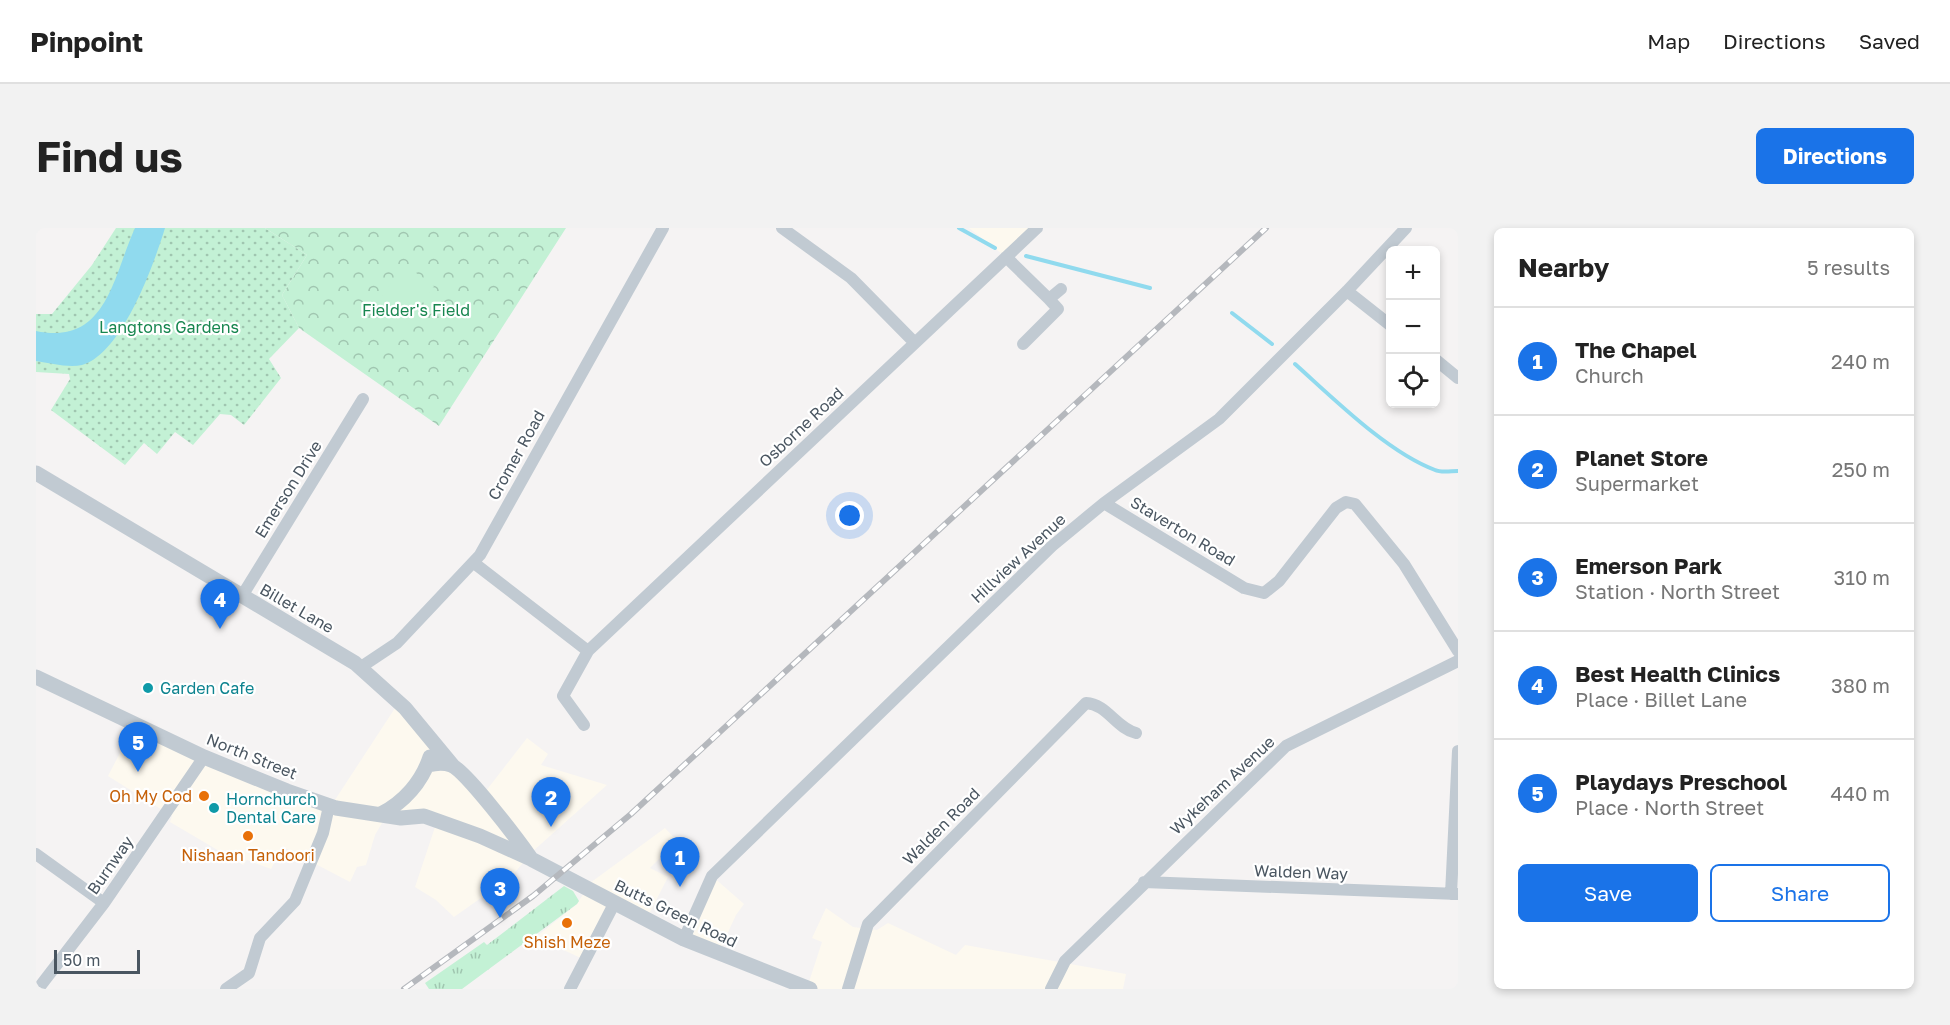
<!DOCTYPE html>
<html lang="en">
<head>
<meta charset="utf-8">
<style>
	:root { --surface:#fff; --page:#f2f2f2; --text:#222; --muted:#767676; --line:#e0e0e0; --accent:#1a73e8 }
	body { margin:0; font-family:"Golos Text",sans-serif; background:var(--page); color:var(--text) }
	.controls { position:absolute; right:18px; top:18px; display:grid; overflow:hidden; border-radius:9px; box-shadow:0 3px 9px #0003 }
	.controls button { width:54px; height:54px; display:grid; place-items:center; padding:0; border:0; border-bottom:2px solid var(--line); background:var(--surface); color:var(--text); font:30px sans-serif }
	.scale { position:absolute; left:18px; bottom:15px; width:86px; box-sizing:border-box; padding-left:6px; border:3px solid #4a5661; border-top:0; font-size:16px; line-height:21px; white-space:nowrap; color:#4a5661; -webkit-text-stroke:4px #fff; paint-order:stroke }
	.you { position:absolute; left:814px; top:288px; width:21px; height:21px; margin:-15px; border:4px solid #fff; border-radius:50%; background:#1a73e8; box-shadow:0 0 0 9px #1a73e833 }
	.badge { display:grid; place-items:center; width:39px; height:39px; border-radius:50%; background:var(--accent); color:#fff; font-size:20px; font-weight:700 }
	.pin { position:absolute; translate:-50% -50px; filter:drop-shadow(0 2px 3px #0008) }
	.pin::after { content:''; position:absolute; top:32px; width:21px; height:18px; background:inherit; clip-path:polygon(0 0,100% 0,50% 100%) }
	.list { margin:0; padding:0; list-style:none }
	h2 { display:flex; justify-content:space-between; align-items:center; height:78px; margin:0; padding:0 24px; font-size:26px }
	h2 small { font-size:20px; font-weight:400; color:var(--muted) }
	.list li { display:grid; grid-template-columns:39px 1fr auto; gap:18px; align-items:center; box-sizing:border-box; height:108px; padding:0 24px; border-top:2px solid var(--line) }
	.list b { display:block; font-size:22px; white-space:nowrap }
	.list p { margin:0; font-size:20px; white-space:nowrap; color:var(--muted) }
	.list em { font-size:20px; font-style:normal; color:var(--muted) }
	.actions { display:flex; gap:12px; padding:18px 24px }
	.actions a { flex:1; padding:14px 0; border:2px solid var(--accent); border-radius:9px; text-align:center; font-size:21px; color:var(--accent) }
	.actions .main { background:var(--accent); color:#fff }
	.icon { flex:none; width:33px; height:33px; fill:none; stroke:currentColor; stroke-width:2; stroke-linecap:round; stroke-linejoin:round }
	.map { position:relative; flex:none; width:1422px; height:761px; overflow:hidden; border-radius:9px }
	header { display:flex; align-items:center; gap:36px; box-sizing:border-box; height:84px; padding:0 30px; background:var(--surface); border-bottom:2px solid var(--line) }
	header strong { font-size:28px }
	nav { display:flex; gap:33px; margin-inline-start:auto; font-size:21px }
	.intro { display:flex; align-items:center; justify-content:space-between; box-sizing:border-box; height:144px; padding:0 36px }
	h1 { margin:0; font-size:42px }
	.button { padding:15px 27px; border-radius:9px; background:var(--accent); color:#fff; font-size:21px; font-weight:700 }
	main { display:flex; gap:36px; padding:0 36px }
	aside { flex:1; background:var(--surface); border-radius:9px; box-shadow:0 3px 9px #0003 }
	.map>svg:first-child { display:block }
	.commercial { fill:#fdf9ef }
	.grass { fill:url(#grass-tufts) }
	.park { fill:url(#park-crowns) }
	.garden { fill:url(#garden-dots) }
	.pitch { fill:#c3f1d5 }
	.water { fill:#90daee }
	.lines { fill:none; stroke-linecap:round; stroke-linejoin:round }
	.stream { stroke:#90daee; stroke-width:4 }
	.minor { stroke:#c1cad2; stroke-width:12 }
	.tertiary { stroke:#c1cad2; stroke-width:15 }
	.rail-casing { stroke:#b5b8bd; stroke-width:6 }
	.rail { stroke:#fff; stroke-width:4; stroke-dasharray:11; stroke-linecap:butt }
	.culture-dot { fill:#0f9aa8; stroke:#fff; stroke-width:2 }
	.food-dot { fill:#e8710a; stroke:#fff; stroke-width:2 }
	.labels { text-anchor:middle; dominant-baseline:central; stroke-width:4.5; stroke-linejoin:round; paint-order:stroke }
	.park-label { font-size:16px; fill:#17864f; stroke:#fff }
	.street-label { font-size:16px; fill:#4a5661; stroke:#fff }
	.culture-label { font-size:16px; fill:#0d838f; stroke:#fff; text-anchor:start }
	.food-label { font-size:16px; fill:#c56008; stroke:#fff }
</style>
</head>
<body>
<header>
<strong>Pinpoint</strong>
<nav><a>Map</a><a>Directions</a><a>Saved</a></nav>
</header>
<div class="intro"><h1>Find us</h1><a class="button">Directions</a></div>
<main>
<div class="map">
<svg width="1422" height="761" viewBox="0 0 1422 761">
	<defs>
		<pattern id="grass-tufts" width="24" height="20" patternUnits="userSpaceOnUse" patternTransform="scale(1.5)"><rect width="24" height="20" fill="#c3f1d5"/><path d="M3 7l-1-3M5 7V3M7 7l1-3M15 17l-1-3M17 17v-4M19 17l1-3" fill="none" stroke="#a0c6b0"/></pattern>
		<pattern id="park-crowns" width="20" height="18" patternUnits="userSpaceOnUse" patternTransform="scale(1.5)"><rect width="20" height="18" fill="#c3f1d5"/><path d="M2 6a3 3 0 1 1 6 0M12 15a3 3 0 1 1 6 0" fill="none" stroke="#a0c6b0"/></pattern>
		<pattern id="garden-dots" width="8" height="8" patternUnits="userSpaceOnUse" patternTransform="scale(1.5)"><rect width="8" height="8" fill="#c3f1d5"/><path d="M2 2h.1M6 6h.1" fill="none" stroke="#a0c6b0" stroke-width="1.8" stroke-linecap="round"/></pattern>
	</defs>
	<rect width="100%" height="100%" fill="#f5f3f3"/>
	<path class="commercial" d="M933,0H1001L970,29Z
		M363,474L446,568L491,510L512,526L505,537L571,557L496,624L476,648L418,689L400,672L379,659L401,593L345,586L346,595L339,607L330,637L321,639L314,654L247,619L235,641L211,632L207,637L134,594L136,588L72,548L99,496L295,578Z
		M629,600L641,613L614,640L632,649L610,692L578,676L549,732L500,709L541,676L554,655Z
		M676,648L708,676L700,687L682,726L648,711Z
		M790,680L817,699L841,702L852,695L920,727L929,717L1090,746L1087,761H774L771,760L786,714L776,710Z"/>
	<path class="grass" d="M528,658L537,663L543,673L541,676L426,761H393L389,755L448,714L451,717Z"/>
	<path class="park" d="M229,0H530L403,198L263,100L246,67L271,27Z"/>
	<path class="garden" d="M80,0H229L271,27L246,67L263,100L233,131L245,150L208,197L195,187L184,186L157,217L139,204L121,226L108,215L89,237L15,182L34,151L33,146L0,144V86H16L56,37Z"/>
	<path class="pitch" d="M368,36L398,58L372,96L342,74Z"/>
	<path class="water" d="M99,0H129C118,36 86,126 46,137C32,140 14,135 0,133V103C71,118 77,48 99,0Z"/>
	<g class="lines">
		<path class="stream" d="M923,0L959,20
			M990,28L1114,60
			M1196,85L1236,116
			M1259,136C1297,170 1351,224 1399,242C1405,245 1415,243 1422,243"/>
		<path class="minor" d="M746,0L815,50L878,114
			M970,29L1013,71
			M1311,63L1354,97
			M987,116L1022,81L1013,71L1025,61
			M1400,132L1422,150
			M1068,275L1208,360L1228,365L1243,353L1300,280L1310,274L1319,276L1368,336L1422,423
			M438,335L552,423
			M206,368L327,171
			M325,439L361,415L444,327L627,0
			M548,497L527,468L552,423L1001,0
			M0,626L68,675
			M1108,654L1422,666
			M1415,666L1422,523
			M648,711L676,648L1016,318L1068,275L1183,191L1311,63L1370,0
			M2,761L68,675L168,529
			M190,761L213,745L224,710L259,673L287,605L293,578
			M534,761L578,676
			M812,761L832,696L1050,475C1071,476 1080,500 1100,505
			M1015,761L1029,733L1250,518L1422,433"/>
		<path class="tertiary" d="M0,245L319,435L369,480L417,538
			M0,449L168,529L251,563L300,580L365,590L388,588L444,608L495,631L648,711L774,761
			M392,537C400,535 407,534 415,537C430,543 482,612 494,629
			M345,586C368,574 386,554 394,529"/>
		<g class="rail-casing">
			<path id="rail" d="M368,761L497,668L595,586L1230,0"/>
		</g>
		<use href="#rail" class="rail"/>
	</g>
	<g class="culture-dot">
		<circle cx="112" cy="460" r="6"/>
		<circle cx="178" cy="580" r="6"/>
	</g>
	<g class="food-dot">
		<circle cx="168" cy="568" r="6"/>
		<circle cx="212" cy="608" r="6"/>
		<circle cx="531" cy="695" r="6"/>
	</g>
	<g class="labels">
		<g class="park-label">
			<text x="380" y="82">Fielder's Field</text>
			<text x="133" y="99">Langtons Gardens</text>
		</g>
		<g class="street-label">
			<text transform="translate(765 199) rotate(-43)">Osborne Road</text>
			<text transform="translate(480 227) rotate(-61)">Cromer Road</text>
			<text transform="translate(252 261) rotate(-58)">Emerson Drive</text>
			<text transform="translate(1147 303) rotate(31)">Staverton Road</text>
			<text transform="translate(982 330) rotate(-43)">Hillview Avenue</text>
			<text transform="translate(261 380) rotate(30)">Billet Lane</text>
			<text transform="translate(216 528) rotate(22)">North Street</text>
			<text transform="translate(1186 557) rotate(-43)">Wykeham Avenue</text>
			<text transform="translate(905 598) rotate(-45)">Walden Road</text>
			<text transform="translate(74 637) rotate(-55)">Burnway</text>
			<text transform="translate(1265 644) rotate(2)">Walden Way</text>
			<text transform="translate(640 685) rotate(26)">Butts Green Road</text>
		</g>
		<g class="culture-label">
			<text x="124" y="460">Garden Cafe</text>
			<text x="190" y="571">Hornchurch<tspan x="190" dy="18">Dental Care</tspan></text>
		</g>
		<g class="food-label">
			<text x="156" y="568" text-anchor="end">Oh My Cod</text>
			<text x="212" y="627">Nishaan Tandoori</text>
			<text x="531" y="714">Shish Meze</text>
		</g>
	</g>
</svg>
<div class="controls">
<button>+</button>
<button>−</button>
<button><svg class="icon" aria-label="locate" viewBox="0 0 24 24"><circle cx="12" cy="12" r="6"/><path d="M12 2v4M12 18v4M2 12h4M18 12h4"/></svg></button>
</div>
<div class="scale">50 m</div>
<div class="you"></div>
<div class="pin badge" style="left:644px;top:659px">1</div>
<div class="pin badge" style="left:515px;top:599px">2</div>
<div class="pin badge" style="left:464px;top:690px">3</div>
<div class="pin badge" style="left:184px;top:401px">4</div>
<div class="pin badge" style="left:102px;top:544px">5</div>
</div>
<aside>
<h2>Nearby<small>5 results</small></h2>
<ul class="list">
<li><span class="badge">1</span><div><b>The Chapel</b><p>Church</p></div><em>240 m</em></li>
<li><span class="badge">2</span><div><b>Planet Store</b><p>Supermarket</p></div><em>250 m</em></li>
<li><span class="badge">3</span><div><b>Emerson Park</b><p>Station · North Street</p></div><em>310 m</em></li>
<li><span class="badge">4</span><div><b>Best Health Clinics</b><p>Place · Billet Lane</p></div><em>380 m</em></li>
<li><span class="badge">5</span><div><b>Playdays Preschool</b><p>Place · North Street</p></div><em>440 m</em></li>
</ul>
<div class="actions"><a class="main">Save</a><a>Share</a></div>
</aside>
</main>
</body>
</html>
